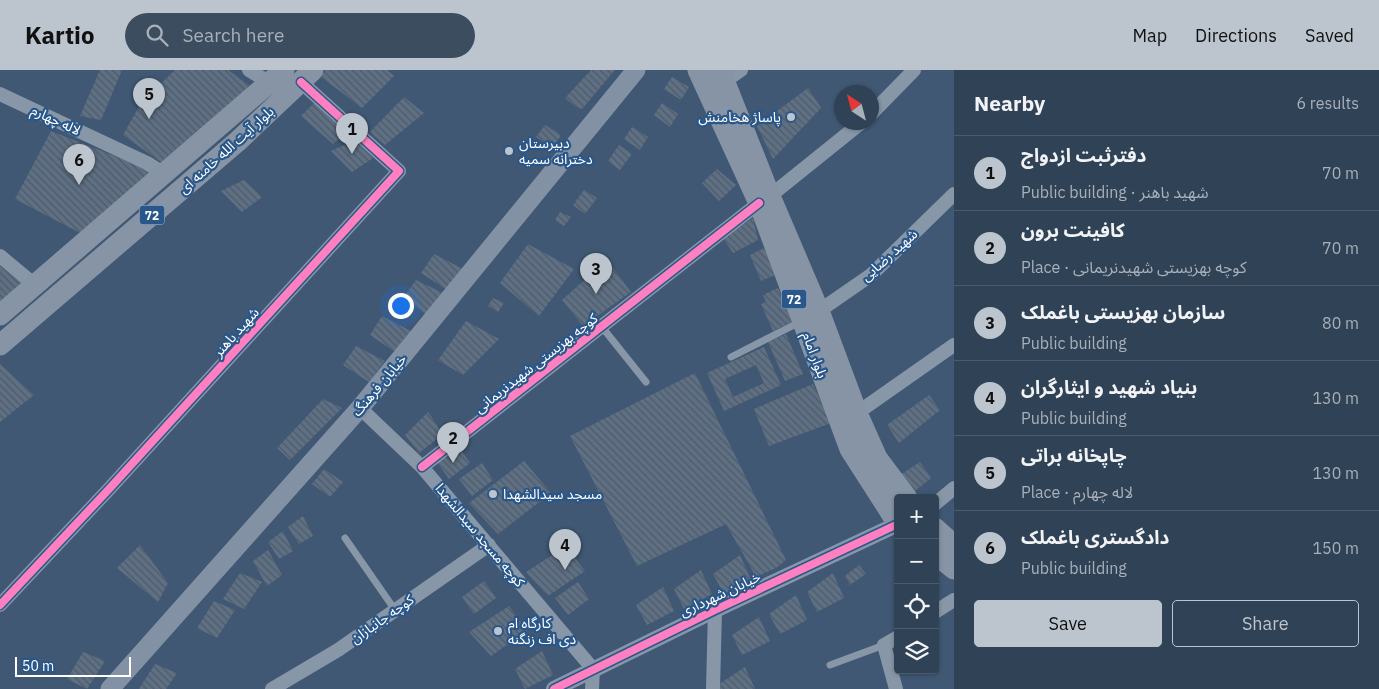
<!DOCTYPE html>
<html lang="en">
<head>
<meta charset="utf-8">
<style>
	:root { --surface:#304256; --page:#3c4d60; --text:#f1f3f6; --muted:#a8b0b9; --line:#4b5b6c; --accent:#bcc5ce }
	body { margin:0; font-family:"IBM Plex Sans","Noto Sans Arabic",sans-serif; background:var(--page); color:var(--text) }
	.controls { position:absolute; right:15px; bottom:15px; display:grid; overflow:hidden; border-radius:5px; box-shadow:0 1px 4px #0004 }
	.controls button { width:45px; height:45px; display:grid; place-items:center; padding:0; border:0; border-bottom:1px solid var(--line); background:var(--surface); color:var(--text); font:25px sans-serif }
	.compass { position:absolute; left:834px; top:15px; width:45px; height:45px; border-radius:50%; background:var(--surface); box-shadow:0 1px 4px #0004; rotate:324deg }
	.scale { position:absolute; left:15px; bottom:12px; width:116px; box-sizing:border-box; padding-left:5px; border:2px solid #fff; border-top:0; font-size:14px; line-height:18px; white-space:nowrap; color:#fff; -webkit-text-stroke:4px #2a5789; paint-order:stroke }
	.you { position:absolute; left:400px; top:235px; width:18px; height:18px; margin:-12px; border:4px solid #fff; border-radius:50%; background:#1a73e8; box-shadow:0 0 0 8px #1a73e833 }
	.badge { display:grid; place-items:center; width:32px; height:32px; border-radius:50%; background:var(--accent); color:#111; font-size:16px; font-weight:700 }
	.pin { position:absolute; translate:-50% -41px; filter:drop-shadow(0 1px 2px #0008) }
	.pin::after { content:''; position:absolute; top:26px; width:18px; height:15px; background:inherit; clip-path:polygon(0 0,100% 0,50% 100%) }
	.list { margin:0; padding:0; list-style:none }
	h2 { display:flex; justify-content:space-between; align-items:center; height:65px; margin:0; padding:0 20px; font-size:21px }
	h2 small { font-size:16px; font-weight:400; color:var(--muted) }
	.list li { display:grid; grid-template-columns:32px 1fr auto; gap:15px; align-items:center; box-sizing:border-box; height:75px; padding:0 20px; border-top:1px solid var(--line) }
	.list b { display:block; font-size:19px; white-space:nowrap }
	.list p { margin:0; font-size:16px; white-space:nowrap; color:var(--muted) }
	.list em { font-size:16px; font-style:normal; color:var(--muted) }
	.actions { display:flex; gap:10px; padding:15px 20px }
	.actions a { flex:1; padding:11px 0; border:1px solid var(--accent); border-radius:5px; text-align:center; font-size:18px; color:var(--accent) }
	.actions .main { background:var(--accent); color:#111 }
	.icon { flex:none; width:28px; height:28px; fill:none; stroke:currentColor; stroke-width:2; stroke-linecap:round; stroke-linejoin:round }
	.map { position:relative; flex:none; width:954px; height:619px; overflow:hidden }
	header { display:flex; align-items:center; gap:30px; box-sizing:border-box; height:70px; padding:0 25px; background:var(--accent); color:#111 }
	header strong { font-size:24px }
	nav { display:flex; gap:28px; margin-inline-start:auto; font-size:18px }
	.search { width:350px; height:45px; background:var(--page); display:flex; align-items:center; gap:12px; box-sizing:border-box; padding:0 18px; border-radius:28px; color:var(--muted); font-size:19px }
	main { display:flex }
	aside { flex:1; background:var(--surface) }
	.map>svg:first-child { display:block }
	.building { fill:url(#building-back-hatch); fill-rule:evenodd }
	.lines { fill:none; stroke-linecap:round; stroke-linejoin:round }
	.service { stroke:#8797a8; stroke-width:7 }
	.minor { stroke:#8797a8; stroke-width:14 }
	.tertiary { stroke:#8797a8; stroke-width:16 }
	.secondary { stroke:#8292a4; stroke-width:19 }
	.primary { stroke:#8694a6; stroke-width:21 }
	.cycleway-casing { stroke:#2a5789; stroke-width:11 }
	.cycleway { stroke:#ff80c0; stroke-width:8 }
	.poi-dot { fill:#bcc5ce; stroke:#2a5789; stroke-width:2 }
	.labels { text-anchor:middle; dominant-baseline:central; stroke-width:4.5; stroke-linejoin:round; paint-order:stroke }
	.shield { fill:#2a5789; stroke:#bfcddc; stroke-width:1 }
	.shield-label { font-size:12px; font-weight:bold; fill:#fff }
	.poi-label { font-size:14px; fill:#fff; stroke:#2a5789; text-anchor:start }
	.street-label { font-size:14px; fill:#fff; stroke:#2a5789 }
</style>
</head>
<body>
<header>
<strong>Kartio</strong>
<div class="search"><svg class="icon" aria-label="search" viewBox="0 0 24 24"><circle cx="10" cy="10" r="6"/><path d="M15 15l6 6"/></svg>Search here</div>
<nav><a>Map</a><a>Directions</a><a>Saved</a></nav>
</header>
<main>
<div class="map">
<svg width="954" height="619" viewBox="0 0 954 619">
	<defs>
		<pattern id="building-back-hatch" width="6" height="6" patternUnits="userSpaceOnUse" patternTransform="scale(1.25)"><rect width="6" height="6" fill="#5d7085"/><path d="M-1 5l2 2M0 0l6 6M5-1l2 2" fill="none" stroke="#535a63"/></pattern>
	</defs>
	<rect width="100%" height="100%" fill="#405873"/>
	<path class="building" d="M100,0H122L101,50L80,46Z
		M175,0H228L250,16L161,92L123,65L141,33Z
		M326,0H387L394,6L362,38L320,6Z
		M591,0H615L582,39L576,37L565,28Z
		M672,7L689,17L681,30L664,19Z
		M808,18L821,38L773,89L757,56Z
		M404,27L424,43L385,75L370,62Z
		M314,33L346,63L333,74L301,46Z
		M662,33L678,44L670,57L654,45Z
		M545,55L561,65L553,78L536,67Z
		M632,57L648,67L640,80L624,69Z
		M51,61L153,101L80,163L15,129Z
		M355,70L373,88L352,102L331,81Z
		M619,75L632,84L620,100L608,91Z
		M717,99L736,115L719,131L702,113Z
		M244,110L262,127L242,142L221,121Z
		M584,120L597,128L585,144L573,135Z
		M560,142L571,147L564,156L555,150Z
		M753,148L758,170L733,183L723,168Z
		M528,174L574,199L539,246L500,213Z
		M766,177L778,204L761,211L750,185Z
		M434,184L463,199L447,220L421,203Z
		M0,186L36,216L0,245Z
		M607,190L631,222L583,256L562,230Z
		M416,210L445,224L429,246L403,228Z
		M778,218L793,252L773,261L761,234L766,232L763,225Z
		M493,228L504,233L498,242L488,236Z
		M382,246L411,261L395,282L370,265Z
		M466,251L499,269L463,305L438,290Z
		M786,264L803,304L785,311L768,272Z
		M356,276L385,291L369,312L343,295Z
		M764,277L781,315L724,341L707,303ZM756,295L764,313L733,327L725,309Z
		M0,294L34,325L0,352Z
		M695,303L786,490L776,498L756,507L726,454L637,496L570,366Z
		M813,314L831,353L769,376L754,339Z
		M929,325L940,340L899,373L887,355Z
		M323,329L342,338L290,390L277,378Z
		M428,342L443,364L419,383L405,365Z
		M459,377L470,393L449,409L437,392Z
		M524,391L551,423L498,464L469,433Z
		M920,392L931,408L910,425L897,407Z
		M482,393L493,410L472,426L459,409Z
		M324,399L343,412L330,427L312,414Z
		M303,446L313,466L299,474L288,457Z
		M283,461L293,481L279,489L268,472Z
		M140,475L168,513L158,532L117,498Z
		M566,476L585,501L548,526L526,502Z
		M268,480L282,505L267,516L253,491Z
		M740,485L751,510L724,524L713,504Z
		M859,495L866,504L850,515L845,506Z
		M701,500L712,524L684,539L674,519Z
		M240,503L262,512L244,539L223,529Z
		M833,503L844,528L817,542L807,522Z
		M484,511L496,528L474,544L462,527Z
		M578,512L589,529L568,545L555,528Z
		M663,517L674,541L647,555L636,535Z
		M796,525L807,550L780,564L769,544Z
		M214,531L235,540L217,568L197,558Z
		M509,536L527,561L491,586L469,562Z
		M759,547L770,571L742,585L732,565Z
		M542,581L553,605L525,619L515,599Z
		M83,582L105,591L87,619L67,609Z
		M155,594L177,603L166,619H139Z
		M745,597L755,619H720L718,615Z"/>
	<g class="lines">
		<path class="service" d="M602,257L646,312
			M731,287L800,252
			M345,468L395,540
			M830,595L884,575"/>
		<path class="minor" d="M249,0L270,13
			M725,11L741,0
			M0,24L147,93L164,104
			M872,43L914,0
			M770,126L862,52
			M0,186L36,216
			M819,241L871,205L954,124
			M360,338L422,397L593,599L592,619
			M857,343L954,275
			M422,397L759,133
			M935,434L954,418
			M0,535L110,418L399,101L301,12
			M935,542L954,530
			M272,619L338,580L489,475
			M713,619L715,540
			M896,619L884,575L898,567"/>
		<path class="tertiary" d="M554,619L715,540L898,454"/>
		<path class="secondary" d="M110,619L360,338L636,0"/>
		<path class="primary" d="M698,0L759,133L850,379L898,454
			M720,0L770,126L819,241L857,343L877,388L907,428
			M0,245L284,0
			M0,275L238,71L313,0
			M935,458L954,475
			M935,484L954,499"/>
		<g class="cycleway-casing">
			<path id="cycleway" d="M422,397L759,133
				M0,535L110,418L399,101L301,12
				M554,619L715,540L898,454"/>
		</g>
		<use href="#cycleway" class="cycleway"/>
	</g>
	<g class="poi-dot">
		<circle cx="791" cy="47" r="5"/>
		<circle cx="509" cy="81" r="5"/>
		<circle cx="493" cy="424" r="5"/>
		<circle cx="498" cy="561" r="5"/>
	</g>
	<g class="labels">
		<g class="shield">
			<rect x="139.5" y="135.5" width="25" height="19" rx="4"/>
			<rect x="781.5" y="219.5" width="25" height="19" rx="4"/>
		</g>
		<g class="shield-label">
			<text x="152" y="145">72</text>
			<text x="794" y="229">72</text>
		</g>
		<g class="poi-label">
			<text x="781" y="47" text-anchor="end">پاساژ هخامنش</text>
			<text x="519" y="73">دبیرستان<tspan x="519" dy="16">دخترانه سمیه</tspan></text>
			<text x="503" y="424">مسجد سیدالشهدا</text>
			<text x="508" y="553">کارگاه ام<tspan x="508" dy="16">دی اف زنگنه</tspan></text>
		</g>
		<g class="street-label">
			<text transform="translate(56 50) rotate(25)">لاله چهارم</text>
			<text transform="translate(226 80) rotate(-42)">بلوار آیت الله خامنه ای</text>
			<text transform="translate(889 185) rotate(-42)">شهید رضایی</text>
			<text transform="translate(236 262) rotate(-48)">شهید باهنر</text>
			<text transform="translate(815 285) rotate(70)">بلوار امام</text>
			<text transform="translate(536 293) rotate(-38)">کوچه بهزیستی شهیدنریمانی</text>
			<text transform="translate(379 315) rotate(-50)">خیابان فرهنگ</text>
			<text transform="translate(480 465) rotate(50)">کوچه مسجد سیدالشهدا</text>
			<text transform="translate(720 524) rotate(-25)">خیابان شهرداری</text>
			<text transform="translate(382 549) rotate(-35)">کوچه جانبازان</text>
		</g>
	</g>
</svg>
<div class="controls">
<button>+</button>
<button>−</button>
<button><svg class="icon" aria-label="locate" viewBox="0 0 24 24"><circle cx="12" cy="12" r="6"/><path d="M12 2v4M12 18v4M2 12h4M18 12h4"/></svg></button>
<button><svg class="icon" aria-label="layers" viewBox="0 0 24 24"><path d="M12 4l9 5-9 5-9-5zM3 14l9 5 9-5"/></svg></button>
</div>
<svg class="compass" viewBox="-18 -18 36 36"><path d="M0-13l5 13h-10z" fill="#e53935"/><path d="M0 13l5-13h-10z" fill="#a8b0b9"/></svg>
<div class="scale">50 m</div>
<div class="you"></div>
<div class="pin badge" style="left:352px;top:84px">1</div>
<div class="pin badge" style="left:453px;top:393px">2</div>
<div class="pin badge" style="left:596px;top:224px">3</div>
<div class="pin badge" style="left:565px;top:500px">4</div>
<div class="pin badge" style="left:149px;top:49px">5</div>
<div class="pin badge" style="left:79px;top:115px">6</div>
</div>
<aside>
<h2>Nearby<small>6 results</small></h2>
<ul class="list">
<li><span class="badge">1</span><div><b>دفترثبت ازدواج</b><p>Public building · شهید باهنر</p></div><em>70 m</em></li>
<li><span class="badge">2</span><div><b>کافینت برون</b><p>Place · کوچه بهزیستی شهیدنریمانی</p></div><em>70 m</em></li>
<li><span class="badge">3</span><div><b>سازمان بهزیستی باغملک</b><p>Public building</p></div><em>80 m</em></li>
<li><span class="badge">4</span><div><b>بنیاد شهید و ایثارگران</b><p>Public building</p></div><em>130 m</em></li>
<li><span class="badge">5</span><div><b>چاپخانه براتی</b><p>Place · لاله چهارم</p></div><em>130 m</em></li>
<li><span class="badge">6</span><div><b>دادگستری باغملک</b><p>Public building</p></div><em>150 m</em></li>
</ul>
<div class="actions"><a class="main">Save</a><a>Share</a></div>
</aside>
</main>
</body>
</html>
